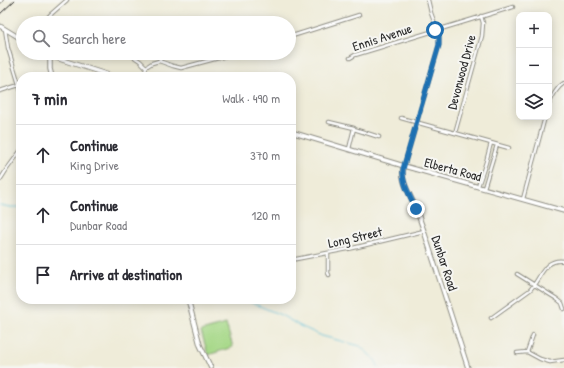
<!DOCTYPE html>
<html lang="en">
<head>
<meta charset="utf-8">
<style>
	:root { --surface:#fff; --page:#f2f2f3; --text:#2b2b33; --muted:#7c7c81; --line:#e1e1e2 }
	body { margin:0; font-family:"Patrick Hand",sans-serif; background:var(--page); color:var(--text) }
	.controls { position:absolute; right:12px; top:12px; display:grid; overflow:hidden; border-radius:8px; box-shadow:0 2px 10px #0003 }
	.controls button { width:36px; height:36px; display:grid; place-items:center; padding:0; border:0; border-bottom:1px solid var(--line); background:var(--surface); color:var(--text); font:20px sans-serif }
	.stop { position:absolute; width:12px; height:12px; margin:-9px; border:3px solid #1f6fb2; border-radius:50%; background:#fff }
	.stop.end { background:#1f6fb2; border-color:#fff; box-shadow:0 1px 4px #0008 }
	.list { margin:0; padding:0; list-style:none }
	h2 { display:flex; justify-content:space-between; align-items:center; height:52px; margin:0; padding:0 16px; font-size:17px }
	h2 small { font-size:13px; font-weight:400; color:var(--muted) }
	.list li { display:grid; grid-template-columns:26px 1fr auto; gap:12px; align-items:center; box-sizing:border-box; height:60px; padding:0 16px; border-top:1px solid var(--line) }
	.list b { display:block; font-size:15px; white-space:nowrap }
	.list p { margin:0; font-size:13px; white-space:nowrap; color:var(--muted) }
	.list em { font-size:13px; font-style:normal; color:var(--muted) }
	.icon { flex:none; width:22px; height:22px; fill:none; stroke:currentColor; stroke-width:2; stroke-linecap:round; stroke-linejoin:round }
	.map { position:relative; flex:none; width:564px; height:368px; overflow:hidden }
	.search { position:absolute; background:var(--surface); box-shadow:0 2px 10px #0003; left:16px; top:16px; width:280px; height:44px; display:flex; align-items:center; gap:10px; box-sizing:border-box; padding:0 14px; border-radius:22px; color:var(--muted); font-size:15px }
	.panel { position:absolute; background:var(--surface); box-shadow:0 2px 10px #0003; left:16px; top:72px; width:280px; height:232px; border-radius:16px }
	.map>svg:first-child { display:block }
	.green { fill:#a6d887; stroke:#688259 }
	.lines { fill:none; stroke-linecap:round; stroke-linejoin:round }
	.stream { stroke:#5abed8; stroke-width:1 }
	.street-casing { stroke:#8d8c82; stroke-width:4.5 }
	.secondary-casing { stroke:#8d8c82; stroke-width:5.5 }
	.primary-casing { stroke:#8d8c82; stroke-width:5.5 }
	.street { stroke:#fff; stroke-width:2.5 }
	.secondary { stroke:#fff; stroke-width:3.5 }
	.primary { stroke:#fff; stroke-width:3.5 }
	.rail { stroke:#2b2b2b; stroke-width:1 }
	.route { stroke:#1f6fb2; stroke-width:5 }
	.labels { text-anchor:middle; dominant-baseline:central; stroke-width:4; stroke-linejoin:round; paint-order:stroke }
	.street-label { font-size:13px; fill:#2b2b2b; stroke:#f6f6f2 }
</style>
</head>
<body>
<div class="map">
<svg width="564" height="368" viewBox="0 0 564 368">
	<rect width="100%" height="100%" fill="#f6f6f2"/>
	<filter id="ink" filterUnits="userSpaceOnUse"><feTurbulence type="fractalNoise" baseFrequency=".025" numOctaves="2"/><feDisplacementMap in="SourceGraphic" scale="8" xChannelSelector="R" yChannelSelector="G"/><feConvolveMatrix kernelMatrix="1 2 1 2 8 2 1 2 1" color-interpolation-filters="sRGB"/></filter>
	<filter id="wash" filterUnits="userSpaceOnUse"><feTurbulence type="fractalNoise" baseFrequency=".012" numOctaves="4" result="noise"/><feDisplacementMap in="SourceGraphic" scale="16" xChannelSelector="R" yChannelSelector="G"/><feGaussianBlur stdDeviation="0.9" result="paint"/><feColorMatrix in="noise" values="0 0 0 0 0 0 0 0 0 0 0 0 0 0 0 0 0 1.4 0 .05"/><feComposite in="paint" operator="in"/></filter>
	<g filter="url(#wash)">
		<rect width="100%" height="100%" fill="#efecd9"/>
		<path class="green" d="M226,324L233,347L208,355L201,331Z"/>
		<g class="lines">
			<path class="stream" d="M0,205L10,207H21
				M241,299L250,302L281,315L300,326L322,336L360,346L375,360L379,368"/>
		</g>
	</g>
	<g filter="url(#ink)">
		<g class="lines">
			<g class="street-casing">
				<path id="street" d="M43,23L50,15L67,0
					M5,29L8,48L21,91
					M289,37L359,15
					M128,53L140,61L146,67
					M350,58L355,55L513,7
					M159,61L173,66L181,68L226,56
					M144,77L146,67L152,63L159,61L164,53
					M0,91L19,85
					M549,104C553,96 556,88 564,83
					M401,118L509,148
					M329,122L354,128L349,149
					M354,129L379,137
					M455,133L482,36L483,23L481,16
					M404,166L439,45V35L431,13L428,0
					M0,180L7,169L21,150
					M478,186L486,162L491,143
					M484,188L497,145
					M523,199L545,117
					M328,253V273L329,275
					M291,260L353,248L424,231
					M517,274L557,299L562,303L564,309
					M491,318L530,290C541,278 544,258 564,261
					M527,352L533,335
					M517,353L527,352L540,359L550,362L564,360"/>
			</g>
			<g class="secondary-casing">
				<path id="secondary" d="M0,26L23,40
					M45,53L50,56L115,77
					M50,56V69L52,77
					M291,132L404,166L564,211
					M404,166C399,179 410,194 415,206C418,214 421,223 424,231L468,368
					M188,299L200,345L211,368"/>
			</g>
			<g class="primary-casing">
				<path id="primary" d="M0,1L1,0"/>
			</g>
			<use href="#street" class="street"/>
			<use href="#secondary" class="secondary"/>
			<use href="#primary" class="primary"/>
			<path class="rail" d="M0,14L15,0"/>
		</g>
	</g>
	<g class="lines" filter="url(#ink)">
		<path class="route" d="M416,209C410,196 402,183 403,169L439,45V35L437,30H435"/>
	</g>
	<g class="labels">
		<g class="street-label">
			<text transform="translate(382 37) rotate(-18)">Ennis Avenue</text>
			<text transform="translate(461 72) rotate(-75)">Devonwood Drive</text>
			<text transform="translate(453 169) rotate(15)">Elberta Road</text>
			<text transform="translate(355 237) rotate(-13)">Long Street</text>
			<text transform="translate(445 263) rotate(72)">Dunbar Road</text>
		</g>
	</g>
</svg>
<div class="controls">
<button>+</button>
<button>−</button>
<button><svg class="icon" aria-label="layers" viewBox="0 0 24 24"><path d="M12 4l9 5-9 5-9-5zM3 14l9 5 9-5"/></svg></button>
</div>
<div class="stop" style="left:435px;top:30px"></div>
<div class="stop end" style="left:416px;top:209px"></div>
<div class="search"><svg class="icon" aria-label="search" viewBox="0 0 24 24"><circle cx="10" cy="10" r="6"/><path d="M15 15l6 6"/></svg>Search here</div>
<section class="panel">
<h2>7 min<small>Walk · 490 m</small></h2>
<ul class="list">
<li><svg class="icon" aria-label="ahead" viewBox="0 0 24 24"><path d="M12 20V5M6 11l6-6 6 6"/></svg><div><b>Continue</b><p>King Drive</p></div><em>370 m</em></li>
<li><svg class="icon" aria-label="ahead" viewBox="0 0 24 24"><path d="M12 20V5M6 11l6-6 6 6"/></svg><div><b>Continue</b><p>Dunbar Road</p></div><em>120 m</em></li>
<li><svg class="icon" aria-label="arrive" viewBox="0 0 24 24"><path d="M6 21V4h12l-3 4 3 4H6"/></svg><div><b>Arrive at destination</b></div></li>
</ul>
</section>
</div>
</body>
</html>
